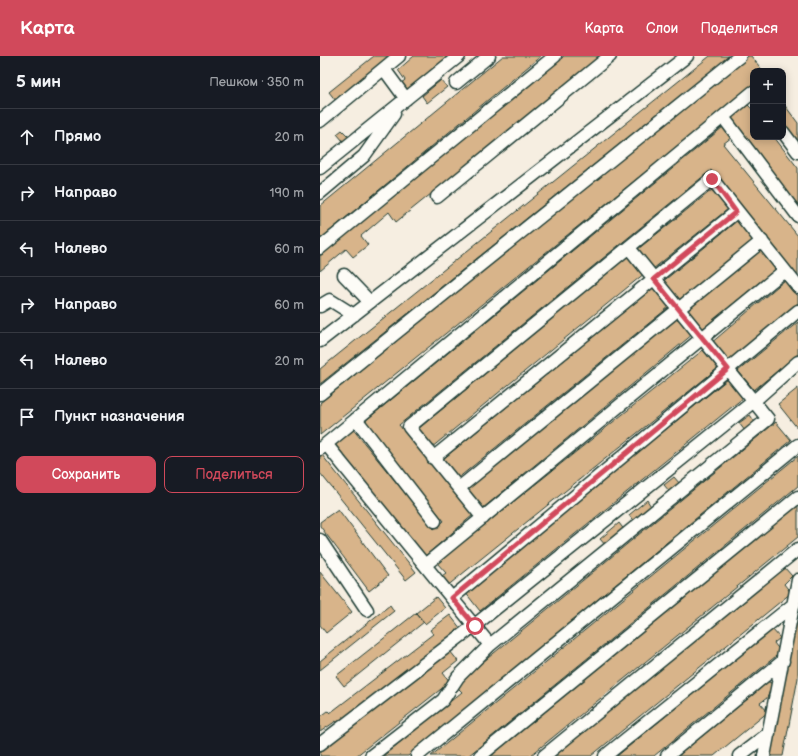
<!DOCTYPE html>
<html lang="ru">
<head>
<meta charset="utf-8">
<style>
	:root { --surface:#171b24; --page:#242831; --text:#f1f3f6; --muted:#9ea1a6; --line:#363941; --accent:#d1495b }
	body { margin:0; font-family:"Balsamiq Sans",sans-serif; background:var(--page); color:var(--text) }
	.controls { position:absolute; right:12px; top:12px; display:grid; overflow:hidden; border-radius:8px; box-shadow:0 2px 10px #0003 }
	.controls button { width:36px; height:36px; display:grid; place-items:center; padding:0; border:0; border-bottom:1px solid var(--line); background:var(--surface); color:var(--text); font:20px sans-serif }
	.stop { position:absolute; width:12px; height:12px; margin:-9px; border:3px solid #d1495b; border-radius:50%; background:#fff }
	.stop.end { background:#d1495b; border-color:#fff; box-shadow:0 1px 4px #0008 }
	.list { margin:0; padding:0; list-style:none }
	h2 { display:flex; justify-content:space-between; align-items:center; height:52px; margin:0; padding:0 16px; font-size:17px }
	h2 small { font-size:13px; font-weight:400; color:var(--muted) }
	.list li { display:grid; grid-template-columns:26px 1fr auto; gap:12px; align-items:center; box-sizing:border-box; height:56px; padding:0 16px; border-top:1px solid var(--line) }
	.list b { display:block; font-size:15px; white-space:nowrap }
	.list em { font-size:13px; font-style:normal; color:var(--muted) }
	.actions { display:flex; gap:8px; padding:12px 16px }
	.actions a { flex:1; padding:9px 0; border:1px solid var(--accent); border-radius:8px; text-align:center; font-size:14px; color:var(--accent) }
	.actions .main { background:var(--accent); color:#fff }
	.icon { flex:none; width:22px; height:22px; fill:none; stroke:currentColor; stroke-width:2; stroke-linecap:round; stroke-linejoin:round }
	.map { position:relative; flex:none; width:478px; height:700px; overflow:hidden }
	header { display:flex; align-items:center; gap:24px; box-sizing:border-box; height:56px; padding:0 20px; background:var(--accent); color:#fff }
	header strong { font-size:19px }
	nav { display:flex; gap:22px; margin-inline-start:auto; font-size:14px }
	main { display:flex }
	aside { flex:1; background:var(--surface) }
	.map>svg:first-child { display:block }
	.building { fill:#d8b48a; stroke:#1f3d34 }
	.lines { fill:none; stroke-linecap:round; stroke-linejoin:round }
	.minor-casing { stroke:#1f3d34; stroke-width:15 }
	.minor { stroke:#fdfcf7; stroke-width:12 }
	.route { stroke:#d1495b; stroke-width:5 }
</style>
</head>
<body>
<header>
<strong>Карта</strong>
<nav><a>Карта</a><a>Слои</a><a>Поделиться</a></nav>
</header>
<main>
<aside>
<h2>5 мин<small>Пешком · 350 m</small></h2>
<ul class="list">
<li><svg class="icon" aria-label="ahead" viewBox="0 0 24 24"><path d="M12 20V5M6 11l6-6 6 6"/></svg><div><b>Прямо</b></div><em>20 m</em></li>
<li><svg class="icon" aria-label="right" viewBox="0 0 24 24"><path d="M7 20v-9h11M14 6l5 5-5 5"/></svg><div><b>Направо</b></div><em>190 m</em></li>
<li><svg class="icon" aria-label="left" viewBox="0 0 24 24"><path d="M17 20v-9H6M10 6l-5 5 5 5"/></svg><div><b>Налево</b></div><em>60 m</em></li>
<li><svg class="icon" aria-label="right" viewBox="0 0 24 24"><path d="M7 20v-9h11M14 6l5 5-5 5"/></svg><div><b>Направо</b></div><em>60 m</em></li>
<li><svg class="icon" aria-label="left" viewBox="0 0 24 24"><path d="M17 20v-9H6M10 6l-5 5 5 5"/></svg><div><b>Налево</b></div><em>20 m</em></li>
<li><svg class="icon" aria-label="arrive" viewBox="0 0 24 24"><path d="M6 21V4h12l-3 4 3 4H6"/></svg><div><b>Пункт назначения</b></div></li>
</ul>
<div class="actions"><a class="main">Сохранить</a><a>Поделиться</a></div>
</aside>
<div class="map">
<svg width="478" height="700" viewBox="0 0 478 700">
	<rect width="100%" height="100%" fill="#f6eee1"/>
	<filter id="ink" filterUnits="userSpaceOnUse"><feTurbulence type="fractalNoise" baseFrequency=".025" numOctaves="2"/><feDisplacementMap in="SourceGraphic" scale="8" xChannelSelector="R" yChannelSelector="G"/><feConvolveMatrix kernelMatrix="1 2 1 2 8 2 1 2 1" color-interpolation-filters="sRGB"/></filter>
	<g filter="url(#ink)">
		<path class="building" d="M54,0H71L16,45L9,36Z
			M94,0H129L85,37L79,29L85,24L78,14Z
			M183,0H221L0,183V150Z
			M244,0H283L76,166L69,156L41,180L48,189L33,201L26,193L0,215V200Z
			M390,0H410L0,328V313Z
			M428,0H431L443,15H433V29L0,379V347Z
			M121,24L127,31L107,47L102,40Z
			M463,47L478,67V87L463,68Z
			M428,49L433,54V81H454L478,112V151L410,63Z
			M403,71L412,81L403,88L478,180V222L391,114L79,369L153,459L105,500L14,387L32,372L114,473L124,465L44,366Z
			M22,74L29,81L23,85L17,78Z
			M393,133L408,153L333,213L318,193Z
			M418,164L434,183L357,246L341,227Z
			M442,193L457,212L380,275L365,256Z
			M310,198L325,217L111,392L97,374Z
			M465,224L478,240V247L406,308L390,288Z
			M334,231L349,251L137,423L122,404Z
			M358,260L373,278L162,453L147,434Z
			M478,266V298L434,334L418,315Z
			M383,294L398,312L126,531L119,522L126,517L117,507Z
			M408,323L423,342L160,555L145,536Z
			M478,332V373L458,348Z
			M430,359L435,366L425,375L419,367Z
			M456,366L471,384L88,700H63L142,636L135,629Z
			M2,399L96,516L86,524L0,417V400Z
			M478,400V430L148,700H111Z
			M354,421L360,428L350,436L344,429Z
			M327,444L332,452L314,466L309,459Z
			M478,449V481L210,700H171Z
			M18,453L68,520L49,535L0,470V466Z
			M299,467L305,475L286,490L280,483Z
			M464,511L472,520L464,528L471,537L271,700H233Z
			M0,516L32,556L6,577L0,569Z
			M116,541L125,552L105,568L96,557Z
			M478,545V622L463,700H449Z
			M70,549L74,555L0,614V605Z
			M96,557L104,566L24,630L16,620Z
			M130,559L141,573L17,667L16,665L0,676V661L8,655L10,657L113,578L110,574Z
			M452,573L460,582L454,587L461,596L334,700H297Z
			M130,595L138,605L123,617L130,626L36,700H0V696Z
			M445,624L453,628L447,642L440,647L448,656L394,700H358L442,631Z"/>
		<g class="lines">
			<g class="minor-casing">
				<path id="minor" d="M64,13L86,43
					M136,27L169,0
					M403,61L478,160
					M0,65L79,0
					M463,76L478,96
					M0,112L139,0
					M0,137L44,100L74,58
					M117,141L290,0
					M0,192L235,0
					M24,219L50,246
					M0,250L10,244L34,259
					M0,285L367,0
					M0,338L420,0
					M36,363L115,465
					M6,388L170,589
					M0,393L433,36
					M113,402L416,156
					M139,432L442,185
					M163,462L89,371L392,123L478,231
					M0,484L47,554
					M105,509L464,215
					M132,542L478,255
					M0,688L155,569L434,345L478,306
					M51,700L123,644L138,621L170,589L448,363L309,192
					M97,700L478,389
					M160,700L478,441
					M224,700L478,493
					M285,700L474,548
					M347,700L463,605
					M419,700L449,677
					M444,700L478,524"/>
			</g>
			<use href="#minor" class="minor"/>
		</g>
	</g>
	<g class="lines" filter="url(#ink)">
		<path class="route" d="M155,570L132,542L408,313L334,223L416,156L392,123"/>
	</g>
</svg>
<div class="controls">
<button>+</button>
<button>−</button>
</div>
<div class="stop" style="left:155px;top:570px"></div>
<div class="stop end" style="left:392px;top:123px"></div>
</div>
</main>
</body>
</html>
